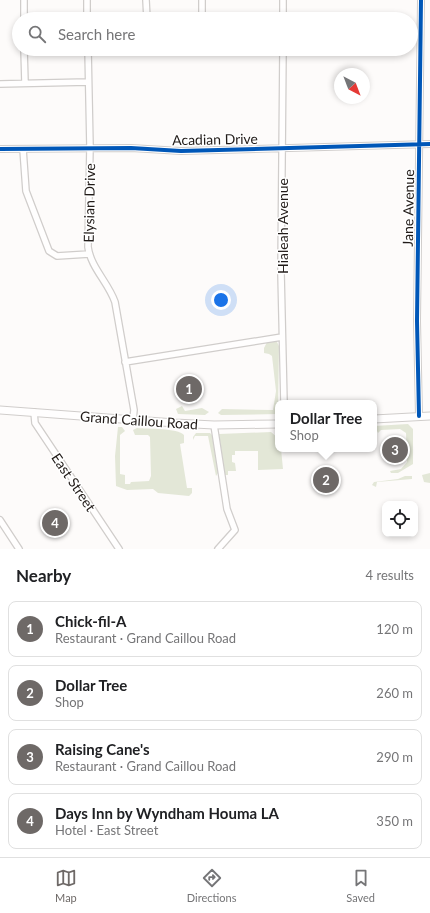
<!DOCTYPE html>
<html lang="en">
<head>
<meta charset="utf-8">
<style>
	:root { --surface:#fff; --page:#f6f6f6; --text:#202124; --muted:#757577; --line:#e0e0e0; --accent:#6e6967 }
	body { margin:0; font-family:Lato,sans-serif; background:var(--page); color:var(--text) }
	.controls { position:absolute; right:12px; bottom:12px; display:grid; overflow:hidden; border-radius:8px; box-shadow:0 2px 6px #0003 }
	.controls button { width:36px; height:36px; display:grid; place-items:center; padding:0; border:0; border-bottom:1px solid var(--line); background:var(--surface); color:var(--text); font:20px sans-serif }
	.compass { position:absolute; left:334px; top:68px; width:36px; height:36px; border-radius:50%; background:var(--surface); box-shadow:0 2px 6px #0003; rotate:138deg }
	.you { position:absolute; left:221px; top:300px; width:14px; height:14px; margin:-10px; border:3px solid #fff; border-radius:50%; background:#1a73e8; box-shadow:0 0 0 6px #1a73e833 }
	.badge { display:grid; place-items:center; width:26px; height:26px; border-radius:50%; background:var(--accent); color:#fff; font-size:13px; font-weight:700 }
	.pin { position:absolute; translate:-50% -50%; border:2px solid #fff; box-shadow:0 1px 4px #0006 }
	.popup { position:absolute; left:275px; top:400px; width:102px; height:52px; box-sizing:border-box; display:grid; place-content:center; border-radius:8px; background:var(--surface); filter:drop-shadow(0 1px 3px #0005); font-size:13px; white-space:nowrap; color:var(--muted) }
	.popup b { font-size:15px; color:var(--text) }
	.popup::after { content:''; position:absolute; left:50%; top:100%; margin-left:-8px; border:8px solid transparent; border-top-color:var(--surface) }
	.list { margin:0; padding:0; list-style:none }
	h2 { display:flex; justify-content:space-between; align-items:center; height:52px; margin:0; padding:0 16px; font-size:17px }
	h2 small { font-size:13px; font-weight:400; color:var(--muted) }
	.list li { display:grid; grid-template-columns:26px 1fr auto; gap:12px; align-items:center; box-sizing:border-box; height:56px; margin:0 8px 8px; padding:0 8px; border:1px solid var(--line); border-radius:8px }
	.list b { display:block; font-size:15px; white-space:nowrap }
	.list p { margin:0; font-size:13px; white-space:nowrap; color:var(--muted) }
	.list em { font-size:13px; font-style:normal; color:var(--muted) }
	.icon { flex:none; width:22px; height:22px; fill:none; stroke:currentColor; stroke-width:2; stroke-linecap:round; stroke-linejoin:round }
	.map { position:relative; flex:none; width:430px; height:549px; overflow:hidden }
	.search { position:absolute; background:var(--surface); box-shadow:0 2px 6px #0003; left:12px; right:12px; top:12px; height:44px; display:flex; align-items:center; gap:10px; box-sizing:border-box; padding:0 14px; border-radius:22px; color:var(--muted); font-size:15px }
	.sheet { height:308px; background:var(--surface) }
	nav { display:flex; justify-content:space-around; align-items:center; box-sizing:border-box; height:56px; border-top:1px solid var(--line); background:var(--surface); font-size:11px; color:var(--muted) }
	nav a { display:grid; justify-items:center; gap:2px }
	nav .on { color:var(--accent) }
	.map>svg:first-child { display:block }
	.green { fill:#e3e7d7 }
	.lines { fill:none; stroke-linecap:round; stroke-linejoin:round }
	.minor-casing { stroke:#d0cdcb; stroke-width:8 }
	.major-casing { stroke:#d0cdcb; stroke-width:9 }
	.minor { stroke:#fffefe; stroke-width:5.5 }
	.major { stroke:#fffefe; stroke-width:7 }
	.cycleway-casing { stroke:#fff; stroke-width:6 }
	.cycleway { stroke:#0057b8; stroke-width:4 }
	.labels { text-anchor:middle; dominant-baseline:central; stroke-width:3; stroke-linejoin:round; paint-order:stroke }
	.street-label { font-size:14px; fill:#211b18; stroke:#fff }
</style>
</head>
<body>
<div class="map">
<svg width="430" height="549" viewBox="0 0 430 549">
	<rect width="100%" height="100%" fill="#fdfbfa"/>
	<path class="green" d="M267,342H277L279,346L278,414L221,415L218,413L222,409L273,410L276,391L272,356L269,354L264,353V348Z
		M182,406L185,411L202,408L209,412L205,415L178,414L176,409Z
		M408,424L413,429V464L398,473H391L390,471L401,469L407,462L406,433L400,429L381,430L378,433L376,429H374V432V426Z
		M118,427H122L125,431L120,435V474L125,475V484H130L131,482L149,481L151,476L150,437L148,435H135L133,430L137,428C147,429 178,428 184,435V443L180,444L187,488H192V493L189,496L158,493L153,489L127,490L116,486L115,456Z
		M271,432L278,438V449H281L283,469L258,470V451H235V455H232V462L235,463L236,471H228V475H225L219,434Z
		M196,433H210L212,435L218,473L216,476L208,436H195L193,440V437Z
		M430,473V483L424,482L422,475Z
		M405,476H412V479L377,482L376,487L372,485L374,482L398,479Z"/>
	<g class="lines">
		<g class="minor-casing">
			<path id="minor" d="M24,0V19
				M87,0V19
				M146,0L147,19
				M202,0V19
				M283,19V0
				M24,49L25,83
				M88,49L90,147L88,247C91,268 108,282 115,302L134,410L133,420
				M283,49L281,273L284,403
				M0,84L88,82
				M0,149L131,148L181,151L430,144
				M23,149L26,191L49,251L57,256L89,254
				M125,362L282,337
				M34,412L35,423L119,549
				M419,416L417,321L421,0
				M214,425L227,509L235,530L218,549
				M0,520L19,549"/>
		</g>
		<g class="major-casing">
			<path id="major" d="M0,410L175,423L214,425L278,424
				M374,419L430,416"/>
		</g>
		<use href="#minor" class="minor"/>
		<use href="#major" class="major"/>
		<g class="cycleway-casing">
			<path id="cycleway" d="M0,149L131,148L181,151L430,144
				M419,416L417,321L421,0"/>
		</g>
		<use href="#cycleway" class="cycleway"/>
	</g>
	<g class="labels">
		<g class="street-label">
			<text transform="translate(215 139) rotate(-1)">Acadian Drive</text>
			<text transform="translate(89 203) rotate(-89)">Elysian Drive</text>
			<text transform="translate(408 208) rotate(-89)">Jane Avenue</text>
			<text transform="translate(282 226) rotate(-90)">Hialeah Avenue</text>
			<text transform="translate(139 420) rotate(4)">Grand Caillou Road</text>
			<text transform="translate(74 482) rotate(56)">East Street</text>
		</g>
	</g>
</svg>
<div class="controls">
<button><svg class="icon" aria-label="locate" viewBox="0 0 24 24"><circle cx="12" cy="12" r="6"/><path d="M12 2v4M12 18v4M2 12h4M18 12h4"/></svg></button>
</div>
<svg class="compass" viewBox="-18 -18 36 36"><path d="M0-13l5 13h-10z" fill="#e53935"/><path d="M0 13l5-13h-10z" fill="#757577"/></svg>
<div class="you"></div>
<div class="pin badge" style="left:189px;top:389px">1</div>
<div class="pin badge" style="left:326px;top:480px">2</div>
<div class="popup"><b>Dollar Tree</b>Shop</div>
<div class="pin badge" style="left:395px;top:450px">3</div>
<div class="pin badge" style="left:55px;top:523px">4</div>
<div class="search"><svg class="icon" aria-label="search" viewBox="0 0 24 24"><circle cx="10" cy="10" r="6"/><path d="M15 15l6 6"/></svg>Search here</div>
</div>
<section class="sheet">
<h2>Nearby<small>4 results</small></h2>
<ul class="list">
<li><span class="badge">1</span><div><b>Chick-fil-A</b><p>Restaurant · Grand Caillou Road</p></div><em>120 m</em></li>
<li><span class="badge">2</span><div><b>Dollar Tree</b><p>Shop</p></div><em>260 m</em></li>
<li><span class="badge">3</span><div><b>Raising Cane's</b><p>Restaurant · Grand Caillou Road</p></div><em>290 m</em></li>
<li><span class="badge">4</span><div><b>Days Inn by Wyndham Houma LA</b><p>Hotel · East Street</p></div><em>350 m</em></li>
</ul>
</section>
<nav>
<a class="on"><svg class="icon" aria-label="map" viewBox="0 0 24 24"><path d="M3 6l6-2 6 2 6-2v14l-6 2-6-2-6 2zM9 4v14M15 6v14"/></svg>Map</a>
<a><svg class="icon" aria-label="directions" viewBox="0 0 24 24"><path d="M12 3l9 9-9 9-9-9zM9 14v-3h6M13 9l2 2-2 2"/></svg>Directions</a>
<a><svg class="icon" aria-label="saved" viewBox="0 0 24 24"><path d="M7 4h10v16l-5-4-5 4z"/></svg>Saved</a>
</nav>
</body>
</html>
